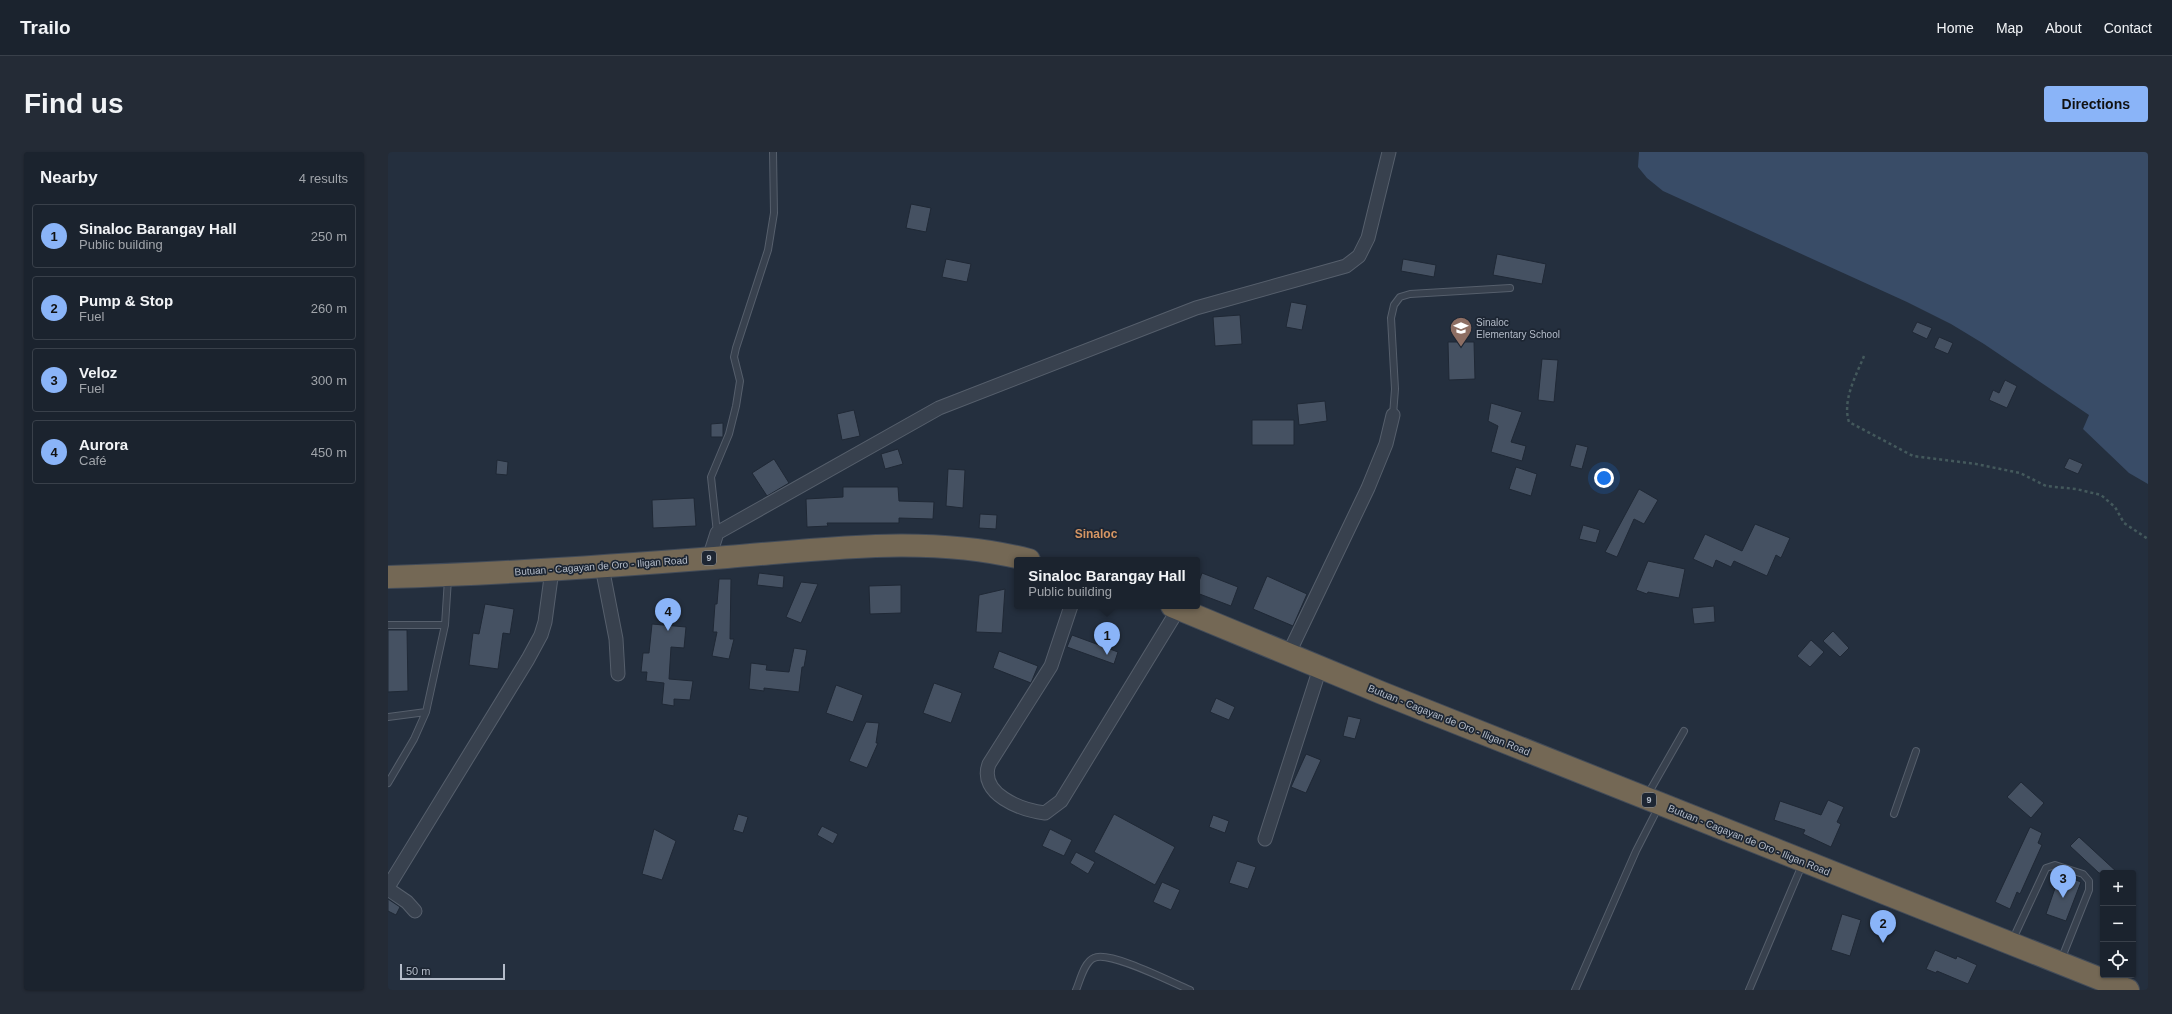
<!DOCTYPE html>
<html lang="en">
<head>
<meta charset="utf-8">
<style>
	:root { --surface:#1b232e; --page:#242b36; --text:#f1f3f6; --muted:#a0a4aa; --line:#39404a; --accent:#8ab4f8 }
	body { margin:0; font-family:Helvetica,sans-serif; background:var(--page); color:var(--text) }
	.controls { position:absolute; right:12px; bottom:12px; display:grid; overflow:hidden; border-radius:4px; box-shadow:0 1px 3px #0004 }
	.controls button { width:36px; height:36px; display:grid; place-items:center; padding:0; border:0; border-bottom:1px solid var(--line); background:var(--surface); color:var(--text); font:20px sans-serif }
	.scale { position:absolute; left:12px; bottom:10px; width:105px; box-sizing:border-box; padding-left:4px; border:2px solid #b4bcc9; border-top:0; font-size:11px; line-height:14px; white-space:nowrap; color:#b4bcc9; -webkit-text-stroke:3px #1d2633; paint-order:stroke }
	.you { position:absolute; left:1216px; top:326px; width:14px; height:14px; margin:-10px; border:3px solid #fff; border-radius:50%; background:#1a73e8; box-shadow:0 0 0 6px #1a73e833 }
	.badge { display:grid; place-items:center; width:26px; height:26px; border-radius:50%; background:var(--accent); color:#111; font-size:13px; font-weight:700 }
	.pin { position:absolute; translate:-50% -33px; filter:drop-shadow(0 1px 2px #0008) }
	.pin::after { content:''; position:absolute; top:21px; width:14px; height:12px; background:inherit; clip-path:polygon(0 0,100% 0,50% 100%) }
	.popup { position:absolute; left:626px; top:405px; width:186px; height:52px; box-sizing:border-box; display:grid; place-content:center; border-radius:4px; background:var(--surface); filter:drop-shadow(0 1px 3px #0005); font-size:13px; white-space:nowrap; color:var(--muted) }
	.popup b { font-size:15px; color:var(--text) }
	.popup::after { content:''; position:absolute; left:50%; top:100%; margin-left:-8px; border:8px solid transparent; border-top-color:var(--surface) }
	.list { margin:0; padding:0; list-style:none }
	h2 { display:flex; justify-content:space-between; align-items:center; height:52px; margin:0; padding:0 16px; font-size:17px }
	h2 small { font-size:13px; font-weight:400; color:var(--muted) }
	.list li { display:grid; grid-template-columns:26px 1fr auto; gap:12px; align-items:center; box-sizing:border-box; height:64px; margin:0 8px 8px; padding:0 8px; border:1px solid var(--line); border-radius:4px }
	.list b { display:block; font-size:15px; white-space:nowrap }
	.list p { margin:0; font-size:13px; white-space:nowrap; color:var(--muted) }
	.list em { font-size:13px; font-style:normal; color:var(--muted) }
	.icon { flex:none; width:22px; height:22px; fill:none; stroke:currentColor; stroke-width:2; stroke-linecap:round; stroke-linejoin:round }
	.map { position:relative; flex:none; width:1760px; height:838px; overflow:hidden; border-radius:4px }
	header { display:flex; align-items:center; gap:24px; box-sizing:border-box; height:56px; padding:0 20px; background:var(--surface); border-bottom:1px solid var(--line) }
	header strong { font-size:19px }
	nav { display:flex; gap:22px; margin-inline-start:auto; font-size:14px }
	.intro { display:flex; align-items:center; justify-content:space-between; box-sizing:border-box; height:96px; padding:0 24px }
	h1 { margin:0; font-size:28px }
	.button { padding:10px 18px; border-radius:4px; background:var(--accent); color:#111; font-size:14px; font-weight:700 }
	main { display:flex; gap:24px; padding:0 24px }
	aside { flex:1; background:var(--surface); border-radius:4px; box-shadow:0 1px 3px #0004 }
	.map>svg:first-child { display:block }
	.water { fill:#394c67 }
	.building { fill:#455162; stroke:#1f2835 }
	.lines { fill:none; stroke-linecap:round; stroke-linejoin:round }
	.lane-casing { stroke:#565f6c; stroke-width:8 }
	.street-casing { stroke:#565f6c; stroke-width:15 }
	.highway-casing { stroke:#434c59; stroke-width:24 }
	.path { stroke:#44595c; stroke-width:2.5; stroke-dasharray:3 3; stroke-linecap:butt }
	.lane { stroke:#38414e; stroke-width:6 }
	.street { stroke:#38414e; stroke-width:13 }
	.highway { stroke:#746855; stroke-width:22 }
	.labels { text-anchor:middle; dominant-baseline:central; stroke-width:3.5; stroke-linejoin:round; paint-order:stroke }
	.shield { fill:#1d2633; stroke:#878f9c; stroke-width:1 }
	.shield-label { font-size:9px; font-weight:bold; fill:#b4bcc9 }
	.poi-label { font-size:10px; fill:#b4bcc9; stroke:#1d2633; text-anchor:start }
	.street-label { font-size:10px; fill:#b4bcc9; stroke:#1d2633 }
	.quarter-label { font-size:12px; font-weight:bold; fill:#d59563; stroke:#1d2633 }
</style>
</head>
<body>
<header>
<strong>Trailo</strong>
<nav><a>Home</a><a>Map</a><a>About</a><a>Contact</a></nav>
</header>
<div class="intro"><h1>Find us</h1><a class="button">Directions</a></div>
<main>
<aside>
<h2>Nearby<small>4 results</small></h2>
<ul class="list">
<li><span class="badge">1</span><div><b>Sinaloc Barangay Hall</b><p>Public building</p></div><em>250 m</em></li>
<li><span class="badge">2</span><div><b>Pump &amp; Stop</b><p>Fuel</p></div><em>260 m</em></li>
<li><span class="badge">3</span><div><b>Veloz</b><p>Fuel</p></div><em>300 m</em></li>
<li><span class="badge">4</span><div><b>Aurora</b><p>Café</p></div><em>450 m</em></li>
</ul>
</aside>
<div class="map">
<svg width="1760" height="838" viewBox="0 0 1760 838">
	<rect width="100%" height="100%" fill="#242f3e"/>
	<path class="water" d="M1251,0H1760V332L1741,321L1695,277L1701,263L1596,192L1563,172L1519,150L1275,39L1259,26L1250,15Z"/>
	<path class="building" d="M523,52L543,56L538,80L518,76Z
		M1109,102L1158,112L1154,132L1105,123Z
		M558,107L583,112L579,130L554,125Z
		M1015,107L1048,113L1046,125L1013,119Z
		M903,150L919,153L914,178L898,175Z
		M852,163L854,192L827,194L825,165Z
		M1529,170L1544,176L1539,187L1524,180Z
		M1551,185L1565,191L1560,202L1546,196Z
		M1060,190H1086L1087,227L1061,228Z
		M1154,207L1170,208L1166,250L1150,248Z
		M1617,228L1629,234L1619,256L1601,248L1605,238L1611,241Z
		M937,249L939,269L911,273L909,252Z
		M1103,251L1134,260L1123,290L1138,294L1134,309L1103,300L1110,274L1100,269Z
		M466,258L472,284L454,288L449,262Z
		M864,268H906V293H864Z
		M335,271V285H323V272Z
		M1188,292L1200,295L1194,317L1182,314Z
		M510,297L515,312L497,317L493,302Z
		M1681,306L1695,312L1690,322L1676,316Z
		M386,307L401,331L379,344L364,321Z
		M109,308L120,310L119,323L108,322Z
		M1128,315L1149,322L1143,344L1121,337Z
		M560,317L577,318L575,356L558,354Z
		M455,335H510L511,349L546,350L545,367L511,366V371H439L440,374L419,375L418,347L455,345Z
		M1251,337L1270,348L1256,372L1246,367L1229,405L1217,400Z
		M306,346L308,374L265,376L264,348Z
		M592,362L609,363L608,377L591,376Z
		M1367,372L1402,386L1393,406L1388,403L1379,424L1346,409L1343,415L1328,408L1325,416L1305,407L1317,382L1354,399Z
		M1195,373L1212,378L1208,391L1191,387Z
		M1260,409L1297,417L1291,446L1260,440L1259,442L1248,438Z
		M371,421L396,424L395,436L369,433Z
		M814,421L850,435L843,454L809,441V435Z
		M879,424L919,442L905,474L865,457Z
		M331,427H343L342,487H346L341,507L324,504L329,480H325L327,452H329Z
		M413,430L430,432L413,471L398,465Z
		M513,433V461L482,462L481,434Z
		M617,437L614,481L588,480L591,443Z
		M97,452L126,457L122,482L115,481L110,517L81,513L85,481L91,482Z
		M1326,454L1327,470L1306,472L1304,456Z
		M264,472L298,475L296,496L283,495L281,527L305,529L302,548L286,547V554L274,552L276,531L258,529L259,520H253L255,501H261Z
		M0,478H19L20,539L0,540Z
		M1445,479L1461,496L1452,505L1435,489Z
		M684,483L730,500L726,512L679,495Z
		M1423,488L1436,500L1422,515L1409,504Z
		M406,496L419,498L416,515H414L411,540L376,536V539L361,537L363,511L379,513L378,518L401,520Z
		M611,499L650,514L643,531L605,516Z
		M546,531L574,541L563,571L535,561Z
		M448,533L475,543L465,570L438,561Z
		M828,546L847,555L841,568L822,560Z
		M960,564L973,567L967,587L955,584Z
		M478,570L491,571L488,591H490L479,616L461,609Z
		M918,602L933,608L918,641L903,635Z
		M1633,630L1656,651L1643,666L1619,645Z
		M1440,648L1456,655L1449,670L1453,672L1443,695L1415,682L1417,678L1386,668L1392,649L1433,663Z
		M350,662L360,665L355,681L345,678Z
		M726,662L787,695L767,733L706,700Z
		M825,663L841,669L837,681L821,675Z
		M434,674L450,682L445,692L429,683Z
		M1642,675L1654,681L1650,691L1654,693L1632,742L1629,740L1622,757L1607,750Z
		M266,677L288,689L274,728L254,722Z
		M662,677L684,688L676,704L654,694Z
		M1691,685L1730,721H1711L1682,694Z
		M688,700L707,710L700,722L682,711Z
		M849,709L868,715L860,737L841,731Z
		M1672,722L1693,730L1678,769L1658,762Z
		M774,730L792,738L783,758L765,750Z
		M0,747L12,755L8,763L0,759Z
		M1454,762L1473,768L1462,804L1443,798Z
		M1547,798L1568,807L1569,804L1589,813L1580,832L1549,819L1548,821L1538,817Z"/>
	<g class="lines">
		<g class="lane-casing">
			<path id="lane" d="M1005,263L1007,237L1003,166L1006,153L1012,145L1022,142L1122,136
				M329,381L323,325L341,282L348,254L352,229L346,205L348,196L380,98L386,61L385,0
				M0,473H57
				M0,565L38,560L57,473L60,427
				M0,631L26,587L38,560
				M1260,642L1296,579
				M1506,662L1528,599
				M1624,789L1658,716L1667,713L1695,722L1701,729V738L1673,808
				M688,838C692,829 696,810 706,806C721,798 785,831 802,838
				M1187,838L1248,699L1270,656
				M1361,838L1414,713"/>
		</g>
		<g class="street-casing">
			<path id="street" d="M321,406L329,381L551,256L808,156L958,114L971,104L980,86L1001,0
				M214,415L228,487L230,522
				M683,454L663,514L601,612C590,642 633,658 657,661L673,649L791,456
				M900,503L980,336L998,292L1005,263
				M877,687L932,516
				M0,735L140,507L153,483L157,470L164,418
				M0,737L19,750L27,759"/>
		</g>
		<g class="highway-casing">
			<path id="highway" d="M0,425C113,422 226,414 339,405C439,397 543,382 641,408
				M784,454L994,541L1740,838"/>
		</g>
		<path class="path" d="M1476,204C1468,224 1454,248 1461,270L1525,304L1588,312L1632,321L1658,334L1688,337L1713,343L1727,355L1736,371L1760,387"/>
		<use href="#lane" class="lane"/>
		<use href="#street" class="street"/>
		<use href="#highway" class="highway"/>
	</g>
	<defs>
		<g id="school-pin" transform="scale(1.15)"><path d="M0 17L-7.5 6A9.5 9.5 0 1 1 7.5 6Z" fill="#8d6e63" stroke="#1d2633"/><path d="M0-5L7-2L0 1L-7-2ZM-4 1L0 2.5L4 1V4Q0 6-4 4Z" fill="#fff"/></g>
	</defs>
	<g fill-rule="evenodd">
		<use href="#school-pin" x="1073" y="176"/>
	</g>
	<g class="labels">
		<g class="shield">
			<rect x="314" y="399" width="14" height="14" rx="3"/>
			<rect x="1254" y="641" width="14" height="14" rx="3"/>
		</g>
		<g class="shield-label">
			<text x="321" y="406">9</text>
			<text x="1261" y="648">9</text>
		</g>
		<g class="poi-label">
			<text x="1088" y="170">Sinaloc<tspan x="1088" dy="12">Elementary School</tspan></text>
		</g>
		<g class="street-label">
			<text transform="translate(213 414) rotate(-4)">Butuan - Cagayan de Oro - Iligan Road</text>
			<text transform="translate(1061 568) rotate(22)">Butuan - Cagayan de Oro - Iligan Road</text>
			<text transform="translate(1361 688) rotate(22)">Butuan - Cagayan de Oro - Iligan Road</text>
		</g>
		<g class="quarter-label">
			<text x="708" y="382">Sinaloc</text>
		</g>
	</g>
</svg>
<div class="controls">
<button>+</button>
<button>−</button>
<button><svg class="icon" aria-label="locate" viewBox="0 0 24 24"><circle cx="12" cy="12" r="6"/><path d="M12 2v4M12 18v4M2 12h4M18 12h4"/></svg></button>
</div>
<div class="scale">50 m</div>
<div class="you"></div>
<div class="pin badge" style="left:719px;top:503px">1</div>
<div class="popup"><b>Sinaloc Barangay Hall</b>Public building</div>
<div class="pin badge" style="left:1495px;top:791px">2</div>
<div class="pin badge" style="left:1675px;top:746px">3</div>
<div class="pin badge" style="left:280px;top:479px">4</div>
</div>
</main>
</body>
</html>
